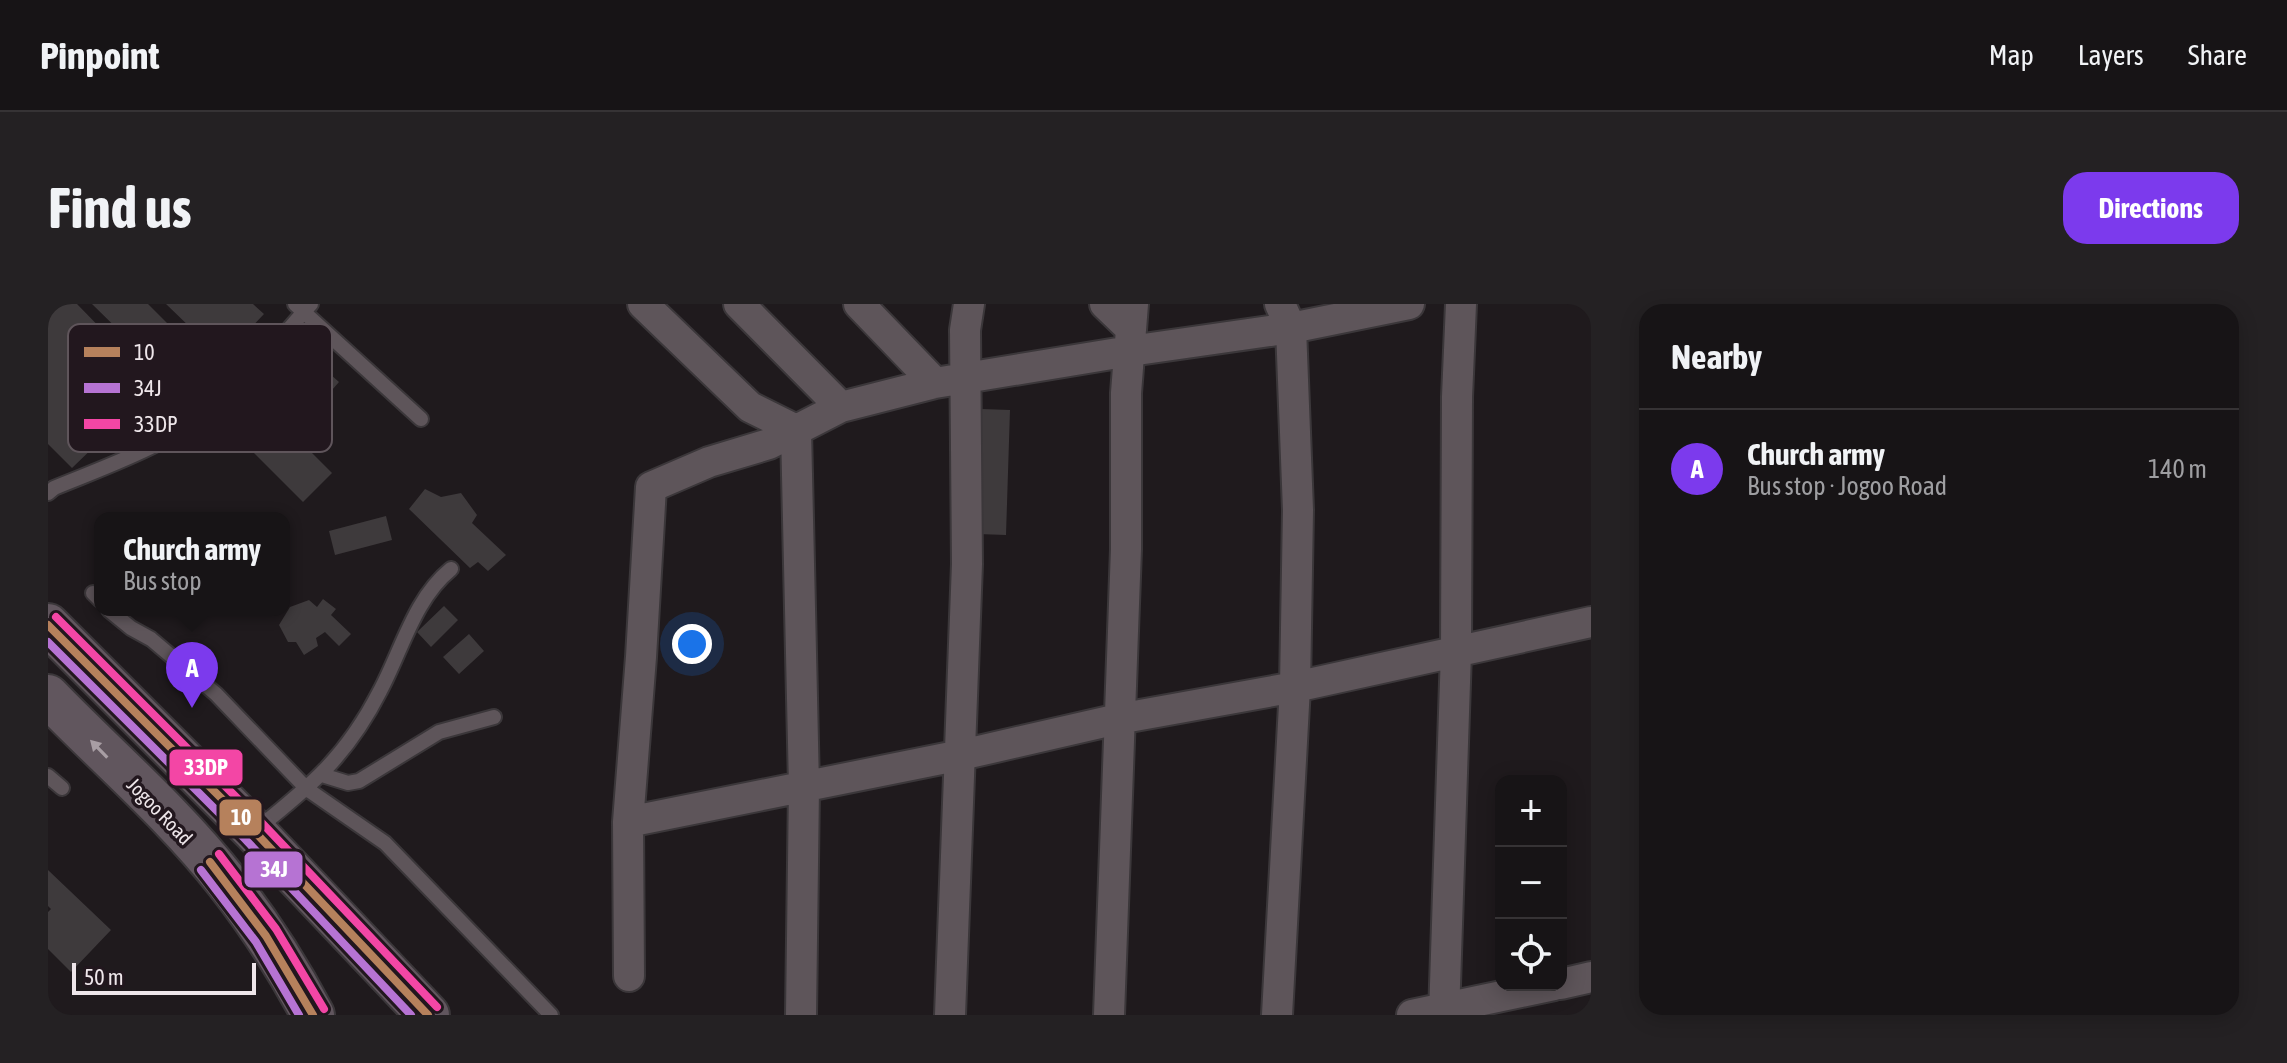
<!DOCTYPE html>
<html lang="en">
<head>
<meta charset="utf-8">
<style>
	:root { --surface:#171416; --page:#242123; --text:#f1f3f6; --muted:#9e9ea1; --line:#363335; --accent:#7c3aed }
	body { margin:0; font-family:"Asap Condensed",sans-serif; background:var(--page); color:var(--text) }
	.controls { position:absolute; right:24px; bottom:24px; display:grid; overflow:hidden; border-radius:16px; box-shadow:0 4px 20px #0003 }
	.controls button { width:72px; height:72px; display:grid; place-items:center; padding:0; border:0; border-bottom:2px solid var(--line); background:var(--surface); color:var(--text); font:40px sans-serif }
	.scale { position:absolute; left:24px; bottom:20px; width:184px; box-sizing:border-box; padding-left:8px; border:4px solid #eee6ea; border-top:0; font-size:22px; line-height:28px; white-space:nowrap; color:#eee6ea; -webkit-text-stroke:6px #22171e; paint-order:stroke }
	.you { position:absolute; left:644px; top:340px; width:28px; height:28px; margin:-20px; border:6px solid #fff; border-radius:50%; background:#1a73e8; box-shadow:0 0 0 12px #1a73e833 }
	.badge { display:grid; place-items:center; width:52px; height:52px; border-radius:50%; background:var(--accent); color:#fff; font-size:26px; font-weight:700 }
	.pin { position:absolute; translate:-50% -66px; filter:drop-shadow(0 2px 4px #0008) }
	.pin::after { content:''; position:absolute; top:42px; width:28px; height:24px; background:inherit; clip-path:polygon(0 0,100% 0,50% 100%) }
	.popup { position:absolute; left:46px; top:208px; width:196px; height:104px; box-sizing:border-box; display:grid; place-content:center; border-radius:16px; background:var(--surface); filter:drop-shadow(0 2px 6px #0005); font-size:26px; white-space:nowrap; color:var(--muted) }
	.popup b { font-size:30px; color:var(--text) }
	.popup::after { content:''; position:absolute; left:50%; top:100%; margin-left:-16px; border:16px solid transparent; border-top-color:var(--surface) }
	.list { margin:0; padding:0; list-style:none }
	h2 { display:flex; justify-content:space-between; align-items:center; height:104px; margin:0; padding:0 32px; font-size:34px }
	h2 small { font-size:26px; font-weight:400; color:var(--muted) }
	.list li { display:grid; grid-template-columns:52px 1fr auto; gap:24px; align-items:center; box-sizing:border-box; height:120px; padding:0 32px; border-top:2px solid var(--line) }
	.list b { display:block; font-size:30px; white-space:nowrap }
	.list p { margin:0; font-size:26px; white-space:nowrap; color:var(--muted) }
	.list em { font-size:26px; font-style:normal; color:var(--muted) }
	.icon { flex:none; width:44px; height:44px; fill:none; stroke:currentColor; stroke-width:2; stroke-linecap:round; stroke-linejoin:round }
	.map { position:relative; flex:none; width:1543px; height:711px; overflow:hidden; border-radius:24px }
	header { display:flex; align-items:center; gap:48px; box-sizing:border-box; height:112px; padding:0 40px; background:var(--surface); border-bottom:2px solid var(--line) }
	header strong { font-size:38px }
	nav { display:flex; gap:44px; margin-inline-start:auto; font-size:28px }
	.intro { display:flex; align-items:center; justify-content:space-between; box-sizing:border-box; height:192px; padding:0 48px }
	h1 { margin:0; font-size:56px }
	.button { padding:20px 36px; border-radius:24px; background:var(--accent); color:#fff; font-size:28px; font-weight:700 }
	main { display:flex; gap:48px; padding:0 48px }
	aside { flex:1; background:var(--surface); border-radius:24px; box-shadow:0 4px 20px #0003 }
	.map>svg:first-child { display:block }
	.building { fill:#3e3a3c }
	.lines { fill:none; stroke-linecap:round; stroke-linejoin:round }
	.lane-casing { stroke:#3b373a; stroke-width:18 }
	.street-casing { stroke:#3b373a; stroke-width:34 }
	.secondary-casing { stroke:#3b373a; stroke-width:46 }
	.lane { stroke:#5e555a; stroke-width:14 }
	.street { stroke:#5e555a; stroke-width:30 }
	.secondary { stroke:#61565e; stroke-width:42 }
	.bus-1-casing { stroke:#22171e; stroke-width:14 }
	.bus-2-casing { stroke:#22171e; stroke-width:14 }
	.bus-3-casing { stroke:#22171e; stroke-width:14 }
	.bus-1 { stroke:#b6815c; stroke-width:8 }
	.bus-2 { stroke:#b673d3; stroke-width:8 }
	.bus-3 { stroke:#f346a5; stroke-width:8 }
	.oneway { fill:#a89ea4 }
	.labels { text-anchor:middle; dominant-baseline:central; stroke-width:7; stroke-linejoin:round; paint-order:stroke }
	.street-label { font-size:20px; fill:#eee6ea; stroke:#22171e }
	.key { fill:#22171e; stroke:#5f555b; stroke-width:2 }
	.key-label { font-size:22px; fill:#eee6ea }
	.line-badge { stroke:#22171e; stroke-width:3 }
	.badge-label { font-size:22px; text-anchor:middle; font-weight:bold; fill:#fff }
</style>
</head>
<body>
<header>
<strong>Pinpoint</strong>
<nav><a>Map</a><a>Layers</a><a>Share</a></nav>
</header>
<div class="intro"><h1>Find us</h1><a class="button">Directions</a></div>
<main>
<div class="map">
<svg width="1543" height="711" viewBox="0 0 1543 711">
	<rect width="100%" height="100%" fill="#1f1a1d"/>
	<path class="building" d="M0,0H29L109,82L24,164L0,140Z
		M44,0H100L125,25L97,52Z
		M118,0H205L216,10L174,54Z
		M136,22L172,60L142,88L106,50Z
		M256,47L291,78L257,117L222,85Z
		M203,88L284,169L255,198L174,117Z
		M933,105L962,106L958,231L930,230Z
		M377,185L393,193L413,189L429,211L424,219L458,251L440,267L430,258L422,264L361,205Z
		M338,212L344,236L287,251L281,227Z
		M275,295L288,305L283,311L303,330L291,342L277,328L268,334L270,342L256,351L248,338H240L231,321L242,303L261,296L269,303Z
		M396,302L410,316L383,343L369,328Z
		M421,330L436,347L411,370L395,353Z
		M0,566L63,626L23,668L0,645V608L3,605L0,602Z"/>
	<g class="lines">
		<g class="lane-casing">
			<path id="lane" d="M247,0L373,115
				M0,189L6,184C72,157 125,140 180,92C210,65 235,30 263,0
				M45,289L52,296
				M61,306L83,324L103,335L168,390L259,485L337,539L503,711
				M274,471L300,479L311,477L391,428L446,413
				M0,472L14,484
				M209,525C264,481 299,452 332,387C354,346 366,295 403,265"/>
		</g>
		<g class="street-casing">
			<path id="street" d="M595,0L702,103L748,126L756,483L753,711
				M691,0L793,103
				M811,0L887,79
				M1057,0L1083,25
				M580,518L913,451L1070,415L1247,383L1543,318
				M581,672L580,518L593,353L603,183L661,158L721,140L793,103L887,79L1082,47L1243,24L1361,0
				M1513,680L1543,673
				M902,711L919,260L917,26L921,0
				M1061,711L1078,245V89L1085,0
				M1229,711L1247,383L1250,206L1243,24L1232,0
				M1364,711L1506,681
				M1396,711L1408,348L1409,93L1413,0"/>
		</g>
		<g class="secondary-casing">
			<path id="secondary" d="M0,321L206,527L380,711
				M0,392C59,453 126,510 179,578C212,620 240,664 265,711"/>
		</g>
		<use href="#lane" class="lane"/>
		<use href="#street" class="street"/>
		<use href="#secondary" class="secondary"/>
		<g class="bus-1-casing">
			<path id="bus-1" d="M0,321L206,527L380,711
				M162,558L218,632L265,711"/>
		</g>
		<g class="bus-2-casing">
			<path id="bus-2" d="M0,338L197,535L363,711
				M153,566L208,638L251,711"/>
		</g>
		<g class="bus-3-casing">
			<path id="bus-3" d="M8,313L214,519L389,703
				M171,550L228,625L276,705"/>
		</g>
		<use href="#bus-1" class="bus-1"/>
		<use href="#bus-2" class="bus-2"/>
		<use href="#bus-3" class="bus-3"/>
	</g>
	<defs><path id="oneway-solid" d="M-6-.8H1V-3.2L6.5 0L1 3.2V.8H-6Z" transform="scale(2)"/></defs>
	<use class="oneway" href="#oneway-solid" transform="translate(51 445) rotate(-134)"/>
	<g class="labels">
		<g class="street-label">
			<text transform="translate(112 507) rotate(46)">Jogoo Road</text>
		</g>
	</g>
	<rect x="20" y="20" width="264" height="128" rx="12" class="key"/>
	<rect x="36" y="43" width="36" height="10" fill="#b6815c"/>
	<rect x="36" y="79" width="36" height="10" fill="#b673d3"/>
	<rect x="36" y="115" width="36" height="10" fill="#f346a5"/>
	<g class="key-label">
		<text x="86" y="56">10</text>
		<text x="86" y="92">34J</text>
		<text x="86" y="128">33DP</text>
	</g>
	<g class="line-badge">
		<rect x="120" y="444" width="76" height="39" rx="8" fill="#f346a5"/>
		<rect x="170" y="494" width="45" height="39" rx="8" fill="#b6815c"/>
		<rect x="195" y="546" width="61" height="39" rx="8" fill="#b673d3"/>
	</g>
	<g class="badge-label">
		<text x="158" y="471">33DP</text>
		<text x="193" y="521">10</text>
		<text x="226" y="573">34J</text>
	</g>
</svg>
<div class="controls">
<button>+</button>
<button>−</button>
<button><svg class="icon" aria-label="locate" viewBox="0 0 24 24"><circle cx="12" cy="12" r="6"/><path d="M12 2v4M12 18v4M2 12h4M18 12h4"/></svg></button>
</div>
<div class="scale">50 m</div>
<div class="you"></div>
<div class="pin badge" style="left:144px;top:404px">A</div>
<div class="popup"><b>Church army</b>Bus stop</div>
</div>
<aside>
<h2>Nearby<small></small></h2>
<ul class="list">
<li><span class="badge">A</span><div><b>Church army</b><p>Bus stop · Jogoo Road</p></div><em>140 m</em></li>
</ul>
</aside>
</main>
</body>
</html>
